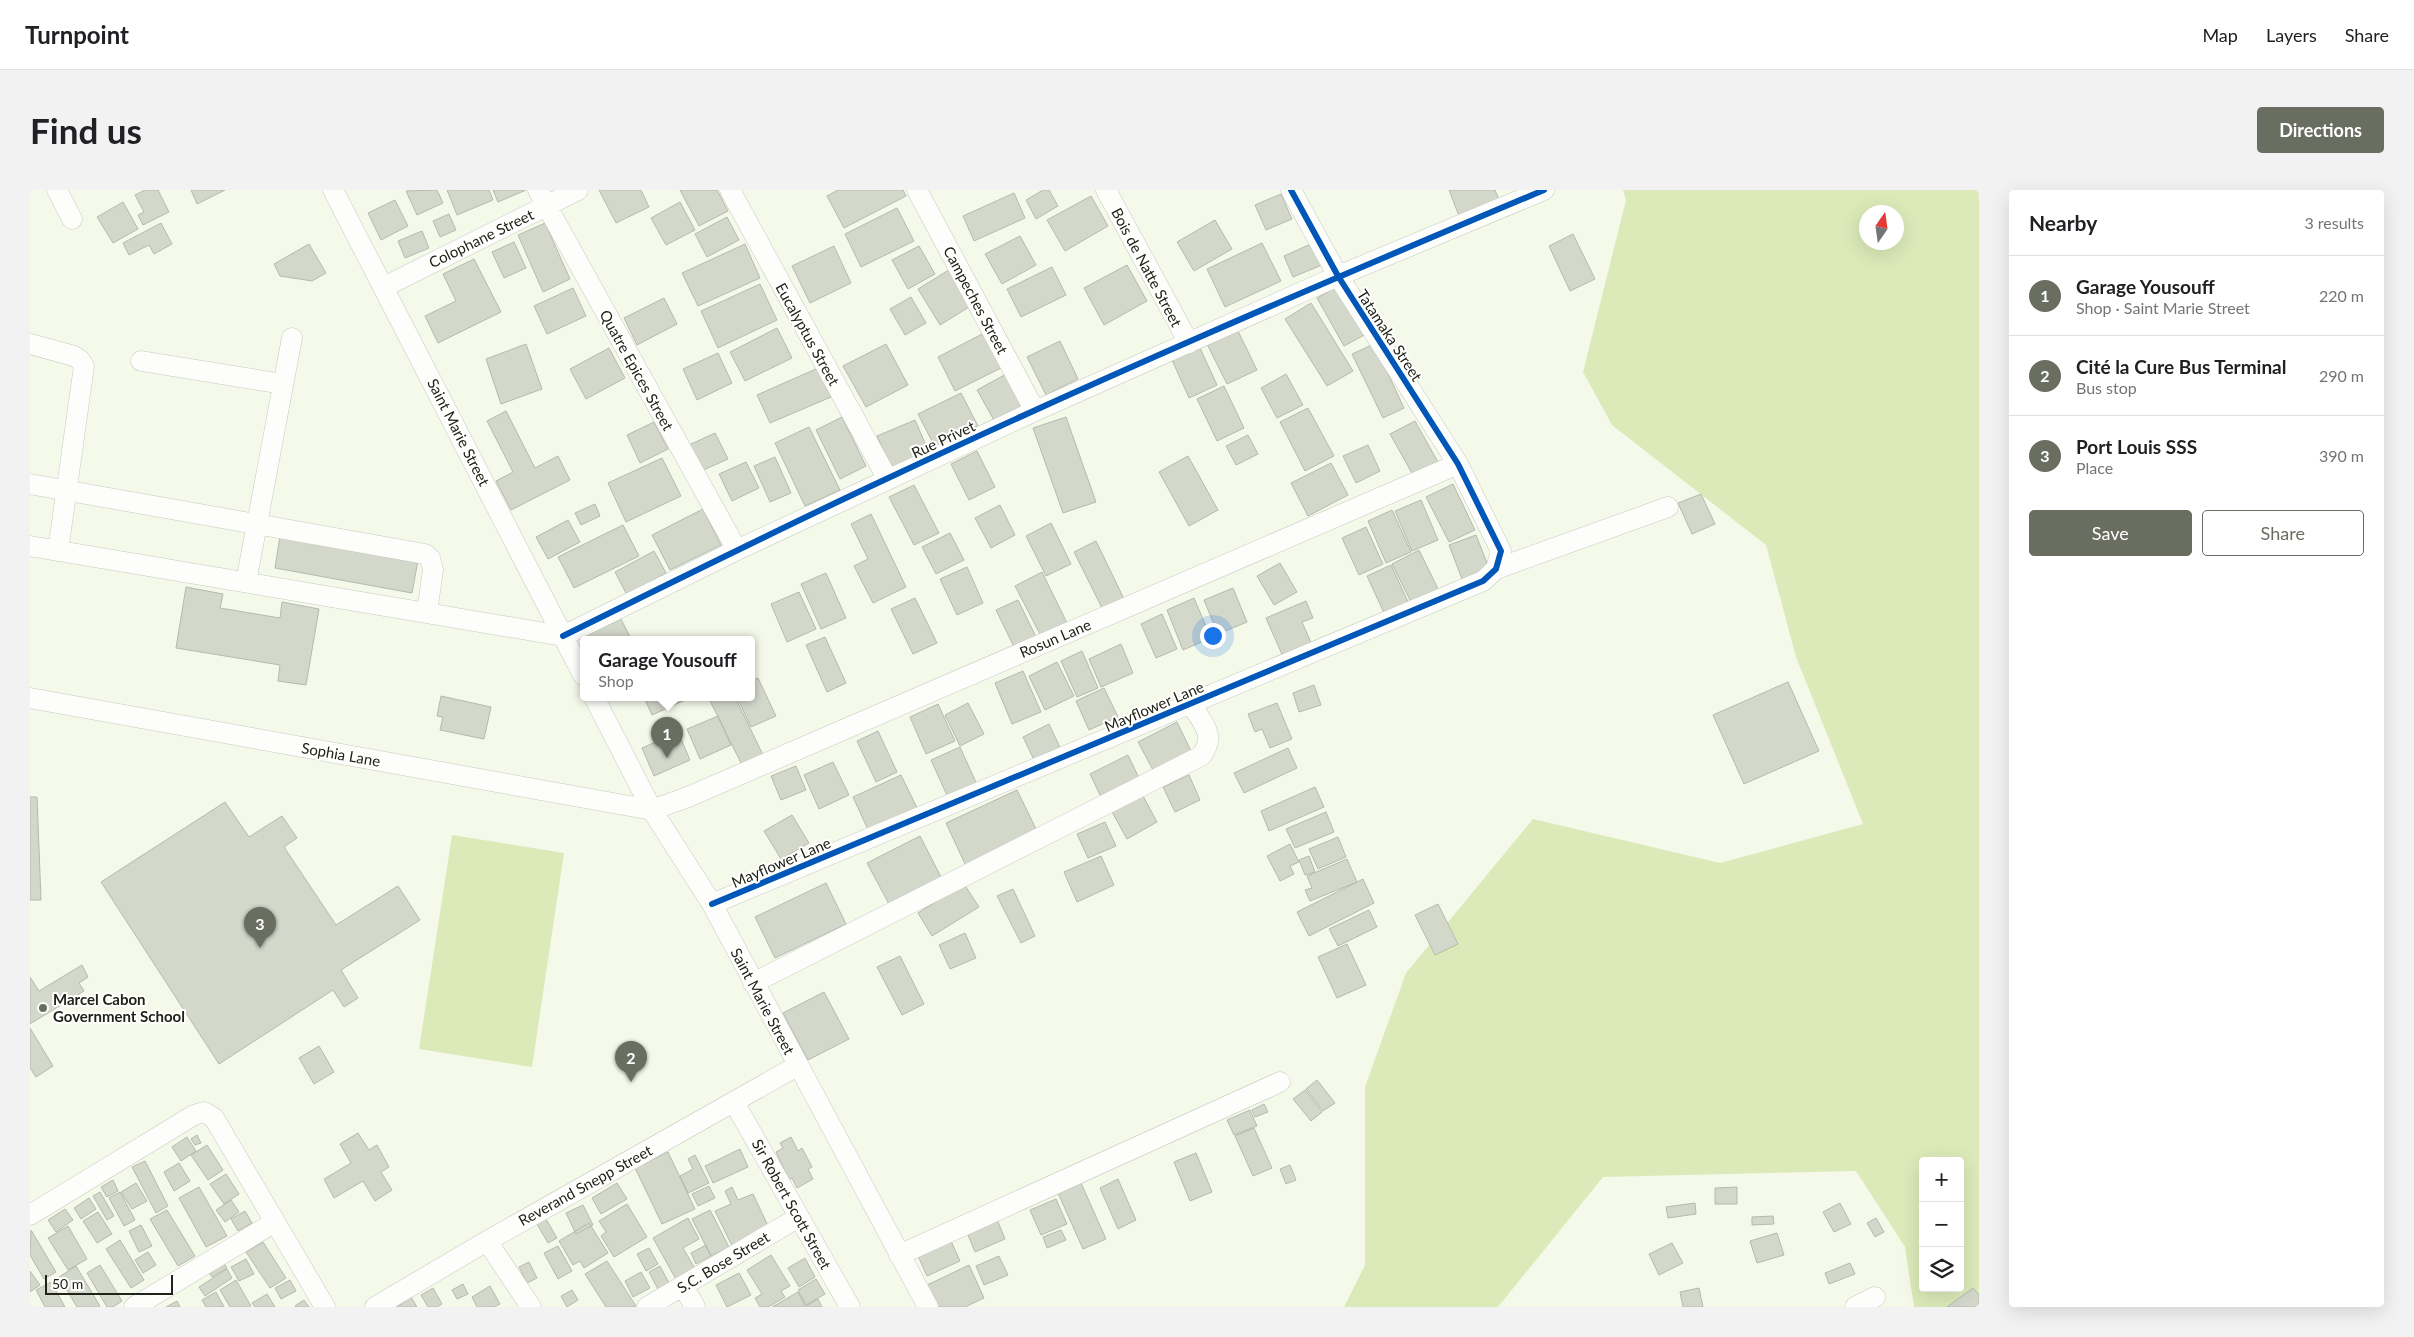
<!DOCTYPE html>
<html lang="en">
<head>
<meta charset="utf-8">
<style>
	:root { --surface:#fff; --page:#f2f2f2; --text:#202124; --muted:#757577; --line:#e0e0e0; --accent:#6a6e61 }
	body { margin:0; font-family:Lato,sans-serif; background:var(--page); color:var(--text) }
	.controls { position:absolute; right:15px; bottom:15px; display:grid; overflow:hidden; border-radius:5px; box-shadow:0 5px 20px #0002 }
	.controls button { width:45px; height:45px; display:grid; place-items:center; padding:0; border:0; border-bottom:1px solid var(--line); background:var(--surface); color:var(--text); font:25px sans-serif }
	.compass { position:absolute; left:1829px; top:15px; width:45px; height:45px; border-radius:50%; background:var(--surface); box-shadow:0 5px 20px #0002; rotate:13deg }
	.scale { position:absolute; left:15px; bottom:12px; width:128px; box-sizing:border-box; padding-left:5px; border:2px solid #202317; border-top:0; font-size:14px; line-height:18px; white-space:nowrap; color:#202317; -webkit-text-stroke:4px #fff; paint-order:stroke }
	.you { position:absolute; left:1182px; top:445px; width:18px; height:18px; margin:-12px; border:4px solid #fff; border-radius:50%; background:#1a73e8; box-shadow:0 0 0 8px #1a73e833 }
	.badge { display:grid; place-items:center; width:32px; height:32px; border-radius:50%; background:var(--accent); color:#fff; font-size:16px; font-weight:700 }
	.pin { position:absolute; translate:-50% -41px; filter:drop-shadow(0 1px 2px #0008) }
	.pin::after { content:''; position:absolute; top:26px; width:18px; height:15px; background:inherit; clip-path:polygon(0 0,100% 0,50% 100%) }
	.popup { position:absolute; left:550px; top:446px; width:175px; height:65px; box-sizing:border-box; display:grid; place-content:center; border-radius:5px; background:var(--surface); filter:drop-shadow(0 1px 4px #0005); font-size:16px; white-space:nowrap; color:var(--muted) }
	.popup b { font-size:19px; color:var(--text) }
	.popup::after { content:''; position:absolute; left:50%; top:100%; margin-left:-10px; border:10px solid transparent; border-top-color:var(--surface) }
	.list { margin:0; padding:0; list-style:none }
	h2 { display:flex; justify-content:space-between; align-items:center; height:65px; margin:0; padding:0 20px; font-size:21px }
	h2 small { font-size:16px; font-weight:400; color:var(--muted) }
	.list li { display:grid; grid-template-columns:32px 1fr auto; gap:15px; align-items:center; box-sizing:border-box; height:80px; padding:0 20px; border-top:1px solid var(--line) }
	.list b { display:block; font-size:19px; white-space:nowrap }
	.list p { margin:0; font-size:16px; white-space:nowrap; color:var(--muted) }
	.list em { font-size:16px; font-style:normal; color:var(--muted) }
	.actions { display:flex; gap:10px; padding:15px 20px }
	.actions a { flex:1; padding:11px 0; border:1px solid var(--accent); border-radius:5px; text-align:center; font-size:18px; color:var(--accent) }
	.actions .main { background:var(--accent); color:#fff }
	.icon { flex:none; width:28px; height:28px; fill:none; stroke:currentColor; stroke-width:2; stroke-linecap:round; stroke-linejoin:round }
	.map { position:relative; flex:none; width:1949px; height:1117px; overflow:hidden; border-radius:5px }
	header { display:flex; align-items:center; gap:30px; box-sizing:border-box; height:70px; padding:0 25px; background:var(--surface); border-bottom:1px solid var(--line) }
	header strong { font-size:24px }
	nav { display:flex; gap:28px; margin-inline-start:auto; font-size:18px }
	.intro { display:flex; align-items:center; justify-content:space-between; box-sizing:border-box; height:120px; padding:0 30px }
	h1 { margin:0; font-size:35px }
	.button { padding:12px 22px; border-radius:5px; background:var(--accent); color:#fff; font-size:18px; font-weight:700 }
	main { display:flex; gap:30px; padding:0 30px }
	aside { flex:1; background:var(--surface); border-radius:5px; box-shadow:0 5px 20px #0002 }
	.map>svg:first-child { display:block }
	.green { fill:#dceab9; fill-rule:evenodd }
	.building { fill:#d4d8cb; stroke:#b6baae }
	.lines { fill:none; stroke-linecap:round; stroke-linejoin:round }
	.minor-casing { stroke:#c6cabd; stroke-width:21 }
	.minor { stroke:#fdfefc; stroke-width:20 }
	.cycleway-casing { stroke:#fff; stroke-width:9 }
	.cycleway { stroke:#0057b8; stroke-width:6 }
	.poi-dot { fill:#6a6e61; stroke:#fff; stroke-width:2 }
	.labels { text-anchor:middle; dominant-baseline:central; stroke-width:4; stroke-linejoin:round; paint-order:stroke }
	.street-label { font-size:15px; fill:#202317; stroke:#fff }
	.poi-label { font-size:15px; font-weight:bold; fill:#202317; stroke:#fff; text-anchor:start }
</style>
</head>
<body>
<header>
<strong>Turnpoint</strong>
<nav><a>Map</a><a>Layers</a><a>Share</a></nav>
</header>
<div class="intro"><h1>Find us</h1><a class="button">Directions</a></div>
<main>
<div class="map">
<svg width="1949" height="1117" viewBox="0 0 1949 1117">
	<rect width="100%" height="100%" fill="#f4f9ea"/>
	<path class="green" d="M1593,0H1949V1117H1884L1875,1057L1826,981L1573,987L1468,1117H1314L1335,1075V897L1376,783L1503,629L1690,673L1833,634L1766,467L1736,355L1582,235L1553,182L1596,10ZM1836,22H1866V52H1836ZM1893,971H1930V1098H1893Z
		M422,645L534,663L502,877L389,859Z"/>
	<path class="building" d="M115,0H128L139,22L113,35L108,25L114,22L105,5Z
		M161,0H195L167,14Z
		M407,0L413,13L387,25L376,1Z
		M417,0H459L463,10L427,25Z
		M463,0H496L468,12Z
		M569,0H611L619,17L586,33Z
		M650,0H687L698,21L669,36Z
		M808,0H873L876,6L814,38L797,6Z
		M1013,0H1019L1028,16L1006,29L996,10Z
		M1419,0H1465L1469,10L1429,26Z
		M984,3L995,28L944,51L933,26Z
		M1251,4L1262,29L1236,40L1225,15Z
		M1061,6L1078,36L1035,61L1017,30Z
		M365,10L378,36L351,50L338,23Z
		M93,12L108,39L83,53L67,27Z
		M650,12L665,40L636,55L621,28Z
		M867,18L884,51L831,77L815,44Z
		M419,24L426,40L410,47L403,31Z
		M697,27L709,50L677,67L665,44Z
		M1185,30L1202,59L1164,81L1147,52Z
		M131,33L142,54L124,64L119,55L99,65L93,53Z
		M515,33L540,89L513,102L488,45Z
		M392,41L399,58L375,68L368,51Z
		M1543,44L1565,89L1540,101L1519,56Z
		M990,46L1006,75L972,94L955,64Z
		M484,52L496,78L474,88L462,62Z
		M1232,53L1251,91L1195,117L1177,79Z
		M1283,53L1292,75L1263,87L1254,66Z
		M279,54L296,83L282,91L250,86L244,74Z
		M715,54L730,88L668,116L652,83Z
		M804,56L821,93L780,113L762,76Z
		M889,56L905,84L878,99L862,70Z
		M444,69L471,122L408,153L395,126L426,111L413,84Z
		M1097,75L1117,111L1074,135L1054,98Z
		M1022,77L1036,105L991,127L977,99Z
		M922,78L944,114L910,135L888,99Z
		M730,94L747,130L688,158L671,121Z
		M1310,95L1338,143L1314,156L1287,108Z
		M543,98L556,126L517,144L504,116Z
		M881,107L896,133L875,145L860,119Z
		M634,108L647,134L607,155L594,128Z
		M1281,113L1323,181L1297,196L1255,129Z
		M747,138L762,168L715,191L700,162Z
		M1207,139L1227,180L1197,194L1177,154Z
		M954,143L971,178L925,201L908,167Z
		M1030,151L1048,189L1016,205L997,167Z
		M496,154L512,199L471,214L456,169Z
		M856,154L878,195L836,217L813,176Z
		M1344,154L1374,218L1353,228L1322,164Z
		M579,158L595,188L556,209L540,179Z
		M1170,158L1187,195L1159,208L1142,170Z
		M688,163L702,193L667,210L653,179Z
		M788,178L801,207L740,233L727,205Z
		M978,183L996,215L965,232L947,200Z
		M1256,184L1273,215L1247,228L1231,198Z
		M1194,196L1214,238L1187,251L1167,209Z
		M931,203L948,236L905,257L888,224Z
		M1278,218L1304,266L1275,281L1250,232Z
		M476,221L505,278L528,266L540,290L481,320L466,291L483,282L457,231Z
		M812,227L836,276L810,289L786,240Z
		M1036,227L1066,312L1033,323L1003,238Z
		M885,230L899,262L861,279L847,246Z
		M1385,231L1408,272L1383,285L1360,244Z
		M624,232L638,259L610,273L597,245Z
		M779,237L810,300L775,316L745,253Z
		M685,243L698,269L671,281L659,255Z
		M1218,245L1228,264L1206,275L1196,256Z
		M1338,255L1350,281L1326,293L1313,266Z
		M947,261L965,297L939,310L921,274Z
		M1158,266L1188,320L1159,336L1129,282Z
		M745,267L761,303L740,312L724,276Z
		M632,268L651,306L596,332L578,293Z
		M716,272L729,298L702,311L689,284Z
		M1301,273L1318,305L1278,326L1261,293Z
		M1423,294L1445,340L1419,352L1396,307Z
		M884,295L909,343L884,355L859,307Z
		M1671,304L1685,334L1662,344L1648,313Z
		M1391,310L1408,350L1382,361L1365,321Z
		M565,314L570,326L551,335L545,323Z
		M970,315L985,345L961,358L945,328Z
		M673,319L691,355L640,380L622,345Z
		M1362,320L1381,362L1356,373L1338,331Z
		M841,324L876,397L843,413L824,376L838,369L821,334Z
		M538,330L550,352L518,369L506,347Z
		M1021,333L1041,374L1016,386L996,346Z
		M593,335L609,366L544,398L528,367Z
		M1336,337L1353,374L1329,385L1312,348Z
		M251,340L389,365L382,403L245,378Z
		M920,343L934,370L906,384L892,357Z
		M1446,345L1459,378L1432,389L1419,355Z
		M1066,351L1095,411L1074,422L1044,362Z
		M1389,360L1409,401L1382,414L1362,374Z
		M624,361L636,383L597,405L585,382Z
		M1250,373L1267,402L1244,415L1227,386Z
		M1361,375L1379,414L1355,425L1337,386Z
		M937,377L953,413L927,425L910,389Z
		M1012,382L1038,435L1012,448L985,396Z
		M796,383L816,428L791,439L771,394Z
		M156,397L193,404L190,418L250,428L252,412L289,419L276,495L248,491L250,475L146,458Z
		M1203,398L1217,432L1188,444L1174,410Z
		M769,402L786,439L757,452L741,414Z
		M885,408L907,453L883,464L861,419Z
		M1164,408L1181,448L1153,460L1137,420Z
		M988,410L1008,451L986,461L966,420Z
		M1276,411L1283,428L1272,432L1283,457L1254,469L1236,428Z
		M1132,424L1147,459L1126,468L1111,434Z
		M591,429L601,449H554L553,447Z
		M795,447L816,493L797,502L776,455Z
		M1091,454L1103,483L1071,497L1059,469Z
		M1052,461L1068,498L1047,507L1031,471Z
		M1027,472L1044,506L1015,520L999,486Z
		M993,481L1011,522L982,534L965,493Z
		M728,488L746,526L721,537L707,507H721V491Z
		M1758,492L1789,561L1714,594L1683,525Z
		M1284,495L1291,515L1269,522L1263,503Z
		M1074,498L1088,527L1059,540L1046,511Z
		M411,506L461,517L454,549L410,540L413,527L407,526Z
		M614,507H662L622,525Z
		M678,507H705L733,565L712,575Z
		M938,513L954,544L930,556L915,525Z
		M1247,513L1262,549L1240,558L1232,539L1225,542L1218,524Z
		M908,514L925,551L896,564L880,527Z
		M688,526L701,555L670,569L657,539Z
		M1147,532L1161,561L1123,580L1108,552Z
		M1019,534L1033,564L1007,576L993,547Z
		M848,541L867,582L846,592L827,551Z
		M648,542L660,570L624,586L612,558Z
		M930,557L949,599L920,612L901,570Z
		M1258,558L1267,578L1214,603L1204,583Z
		M1098,565L1109,588L1071,607L1060,584Z
		M803,572L819,605L789,619L774,585Z
		M766,576L776,600L751,610L741,586Z
		M871,585L889,622L840,644L823,607Z
		M1159,585L1170,610L1145,622L1133,597Z
		M1285,597L1294,617L1239,641L1231,621Z
		M987,600L1008,643L936,676L916,633Z
		M1112,604L1127,632L1097,649L1081,620Z
		M0,607H7L11,710H0Z
		M195,612L219,647L252,626L267,648L254,657L306,735L368,696L390,730L311,780L328,808L314,817L303,800L189,874L71,692Z
		M1296,622L1304,642L1265,658L1256,639Z
		M762,625L779,653L751,669L734,641Z
		M1075,632L1086,656L1058,668L1047,644Z
		M890,646L911,687L859,714L837,673Z
		M1308,647L1316,667L1288,679L1279,659Z
		M1260,654L1269,672L1260,676L1264,684L1250,691L1237,666Z
		M1071,666L1084,695L1047,712L1034,682Z
		M1279,666L1285,682L1275,685L1269,670Z
		M1317,669L1327,692L1280,711L1275,700L1282,698L1277,686Z
		M1333,689L1344,713L1279,746L1267,722Z
		M796,693L816,734L745,768L725,727Z
		M934,694L949,717L902,746L888,723Z
		M983,699L1005,746L991,753L967,706Z
		M1408,714L1428,754L1405,765L1385,725Z
		M1339,720L1347,737L1308,756L1299,739Z
		M935,743L946,768L920,779L909,755Z
		M1317,754L1336,795L1307,808L1288,767Z
		M870,766L894,814L872,825L847,777Z
		M52,775L58,787L49,793L54,801L0,834V787L9,801Z
		M794,802L819,849L778,870L753,823Z
		M0,838L23,876L6,887L0,878Z
		M289,856L304,882L284,894L269,868Z
		M1287,890L1305,913L1293,921L1276,899Z
		M1275,900L1292,922L1281,931L1263,909Z
		M1234,914L1238,922L1225,927L1222,920Z
		M1220,920L1227,936L1204,945L1197,930Z
		M1224,938L1242,978L1223,986L1205,946Z
		M328,943L339,960L347,955L359,977L351,982L362,1000L345,1011L333,991L304,1008L294,989L321,973L310,954Z
		M167,945L171,953L165,955L161,949Z
		M157,947L166,961L151,971L142,957Z
		M761,947L768,961L772,958L782,977L778,979L783,989L767,998L762,988L759,990L746,962L753,958L750,953Z
		M177,955L193,980L178,990L161,965Z
		M710,959L718,977L683,993L675,976Z
		M638,962L665,1019L632,1034L605,978Z
		M1166,963L1182,1002L1160,1011L1144,972Z
		M665,965L679,993L658,1003L650,986L663,979L658,969Z
		M115,971L138,1016L126,1023L102,977Z
		M149,973L160,991L144,1001L134,982Z
		M1260,975L1266,990L1256,994L1250,979Z
		M196,984L209,1004L194,1014L180,994Z
		M1088,989L1106,1030L1088,1039L1070,998Z
		M83,990L88,1001L77,1007L71,997Z
		M106,993L117,1011L102,1019L91,1002Z
		M587,993L597,1009L571,1024L562,1008Z
		M1051,993L1076,1049L1053,1059L1028,1003Z
		M679,996L685,1008L668,1016L662,1004Z
		M169,997L197,1046L176,1057L149,1008Z
		M702,997L708,1010L723,1004L740,1040L705,1062L685,1021L701,1014L695,1001Z
		M1707,997V1014H1685V998Z
		M70,1002L84,1026L77,1030L63,1006Z
		M90,1002L105,1030L94,1036L79,1008Z
		M59,1008L66,1019L51,1029L44,1018Z
		M1026,1009L1037,1034L1011,1045L1000,1020Z
		M201,1010L209,1022L195,1032L186,1020Z
		M1665,1013L1666,1024L1638,1028L1636,1017Z
		M1810,1013L1821,1034L1804,1042L1793,1022Z
		M597,1014L617,1047L584,1067L571,1046L576,1042L569,1031Z
		M553,1015L563,1035L546,1044L536,1023Z
		M35,1019L43,1030L26,1042L18,1030Z
		M137,1020L165,1066L148,1076L120,1029Z
		M680,1020L699,1057L681,1066L662,1029Z
		M215,1021L222,1033L208,1041L201,1029Z
		M68,1022L82,1044L67,1053L53,1031Z
		M1743,1026L1744,1034L1722,1035V1027Z
		M966,1027L975,1049L945,1062L936,1040Z
		M658,1028L669,1049L653,1058L667,1082L648,1093L623,1048Z
		M1846,1028L1854,1042L1845,1047L1837,1033Z
		M516,1029L527,1048L518,1053L507,1034Z
		M559,1033L578,1063L554,1078L550,1071L543,1075L529,1051Z
		M111,1035L122,1056L109,1062L99,1041Z
		M38,1036L57,1069L38,1080L18,1048Z
		M1,1040L26,1082L14,1089L0,1065Z
		M1031,1040L1036,1050L1017,1058L1013,1047Z
		M1747,1043L1754,1065L1727,1073L1720,1051Z
		M90,1050L114,1090L101,1098L76,1059Z
		M921,1051L930,1071L897,1086L888,1066Z
		M233,1052L256,1088L240,1098L216,1062Z
		M1642,1053L1653,1073L1629,1085L1619,1064Z
		M676,1055L681,1066L666,1074L661,1063Z
		M528,1056L542,1081L528,1089L514,1063Z
		M619,1058L628,1074L616,1081L607,1064Z
		M118,1062L126,1075L113,1083L105,1070Z
		M741,1065L760,1096L751,1101L755,1107L738,1117H730L725,1108L732,1104L717,1080Z
		M969,1066L978,1085L954,1095L946,1076Z
		M775,1068L785,1087L769,1097L758,1078Z
		M191,1069L197,1078L182,1087L176,1078Z
		M216,1069L224,1084L209,1091L201,1077Z
		M577,1071L606,1116L603,1117H576L555,1084Z
		M499,1072L507,1088L497,1093L489,1077Z
		M1820,1073L1825,1084L1799,1094L1795,1083Z
		M70,1075L92,1111L83,1117H77L57,1083Z
		M939,1075L954,1108L935,1117H902L893,1097Z
		M46,1076L70,1116L68,1117H47L29,1087Z
		M630,1076L640,1095L629,1101L619,1082Z
		M197,1079L202,1088L175,1106L169,1097Z
		M0,1081L10,1095L0,1102Z
		M611,1082L620,1098L603,1107L595,1091Z
		M709,1083L721,1105L697,1117L686,1095Z
		M786,1089L795,1104L776,1115L768,1100Z
		M206,1090L221,1116L219,1117H200L190,1100Z
		M260,1090L266,1101L251,1109L245,1098Z
		M21,1092L35,1117H15L6,1100Z
		M433,1094L438,1104L427,1109L422,1100Z
		M460,1096L470,1114L464,1117H447L442,1107Z
		M403,1098L412,1114L407,1117H398L391,1105Z
		M1669,1098L1673,1117H1653L1650,1102Z
		M1943,1098L1949,1105V1117H1917Z
		M542,1100L548,1110L537,1117L531,1106Z
		M186,1102L194,1117H176L172,1110Z
		M768,1102L775,1115L771,1117H742Z
		M237,1104L245,1117H225L222,1113Z
		M381,1107L387,1117H367Z
		M788,1109L792,1117H774Z
		M274,1110L279,1117H266L265,1116Z
		M147,1111L150,1117H136Z"/>
	<g class="lines">
		<g class="minor-casing">
			<path id="minor" d="M27,0L42,29
				M303,0L553,485
				M508,0L707,360
				M700,0L857,288
				M887,0L1005,221
				M1076,0L1159,153
				M354,97L548,0
				M0,154L44,166L50,170L54,176L28,361
				M111,171L253,194
				M0,294L395,364L400,368L403,380L397,422
				M0,356L533,446L707,360L1005,221L1308,86L1514,0
				M1466,379L1638,317
				M216,392L262,148
				M564,507L622,620L682,714L898,1117
				M0,508L622,620
				M622,620L658,607L1428,274
				M682,714L1453,391L1466,379L1471,361L1428,274L1308,86L1261,0
				M723,793L1171,566C1187,545 1173,534 1161,514
				M704,912L820,1117
				M0,1025L164,925L174,922L184,928L295,1117
				M457,1051L501,1117
				M869,1065L1250,892
				M653,1096L665,1117
				M104,1117L245,1032
				M345,1117L457,1051L767,876
				M617,1117L769,1027
				M1825,1117L1845,1107"/>
		</g>
		<use href="#minor" class="minor"/>
		<g class="cycleway-casing">
			<path id="cycleway" d="M533,446C640,393 747,340 854,290C1072,187 1293,93 1514,0
				M682,714L1453,391L1466,379L1471,361L1428,274L1308,86L1261,0"/>
		</g>
		<use href="#cycleway" class="cycleway"/>
	</g>
	<circle class="poi-dot" cx="13" cy="818" r="5"/>
	<g class="labels">
		<g class="street-label">
			<text transform="translate(451 48) rotate(-26)">Colophane Street</text>
			<text transform="translate(1117 77) rotate(62)">Bois de Natte Street</text>
			<text transform="translate(946 110) rotate(62)">Campeches Street</text>
			<text transform="translate(778 144) rotate(61)">Eucalyptus Street</text>
			<text transform="translate(1360 145) rotate(57)">Tatamaka Street</text>
			<text transform="translate(607 180) rotate(61)">Quatre Epices Street</text>
			<text transform="translate(429 242) rotate(63)">Saint Marie Street</text>
			<text transform="translate(913 249) rotate(-25)">Rue Privet</text>
			<text transform="translate(1025 448) rotate(-23)">Rosun Lane</text>
			<text transform="translate(1124 516) rotate(-23)">Mayflower Lane</text>
			<text transform="translate(311 564) rotate(10)">Sophia Lane</text>
			<text transform="translate(751 672) rotate(-23)">Mayflower Lane</text>
			<text transform="translate(733 811) rotate(62)">Saint Marie Street</text>
			<text transform="translate(555 995) rotate(-29)">Reverand Snepp Street</text>
			<text transform="translate(762 1014) rotate(61)">Sir Robert Scott Street</text>
			<text transform="translate(693 1072) rotate(-31)">S.C. Bose Street</text>
		</g>
		<g class="poi-label">
			<text x="23" y="809">Marcel Cabon<tspan x="23" dy="17">Government School</tspan></text>
		</g>
	</g>
</svg>
<div class="controls">
<button>+</button>
<button>−</button>
<button><svg class="icon" aria-label="layers" viewBox="0 0 24 24"><path d="M12 4l9 5-9 5-9-5zM3 14l9 5 9-5"/></svg></button>
</div>
<svg class="compass" viewBox="-18 -18 36 36"><path d="M0-13l5 13h-10z" fill="#e53935"/><path d="M0 13l5-13h-10z" fill="#757577"/></svg>
<div class="scale">50 m</div>
<div class="you"></div>
<div class="pin badge" style="left:637px;top:568px">1</div>
<div class="popup"><b>Garage Yousouff</b>Shop</div>
<div class="pin badge" style="left:601px;top:892px">2</div>
<div class="pin badge" style="left:230px;top:758px">3</div>
</div>
<aside>
<h2>Nearby<small>3 results</small></h2>
<ul class="list">
<li><span class="badge">1</span><div><b>Garage Yousouff</b><p>Shop · Saint Marie Street</p></div><em>220 m</em></li>
<li><span class="badge">2</span><div><b>Cité la Cure Bus Terminal</b><p>Bus stop</p></div><em>290 m</em></li>
<li><span class="badge">3</span><div><b>Port Louis SSS</b><p>Place</p></div><em>390 m</em></li>
</ul>
<div class="actions"><a class="main">Save</a><a>Share</a></div>
</aside>
</main>
</body>
</html>
